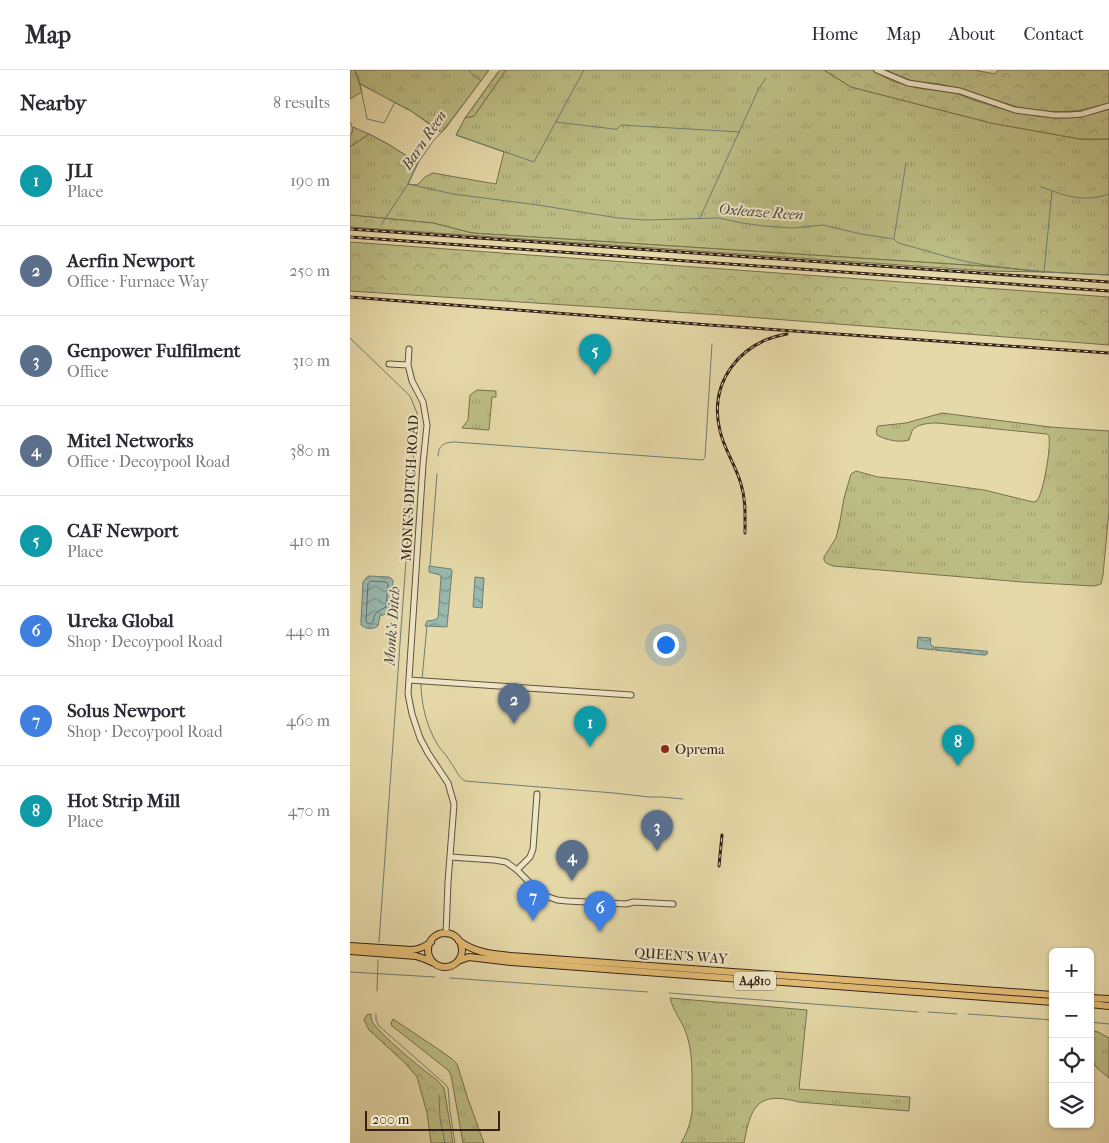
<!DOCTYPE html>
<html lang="en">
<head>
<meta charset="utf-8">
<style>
	:root { --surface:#fff; --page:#f2f2f3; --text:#2b2b33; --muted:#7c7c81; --line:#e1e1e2; --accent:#db2777 }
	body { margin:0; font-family:"IM FELL French Canon",serif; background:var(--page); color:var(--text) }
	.controls { position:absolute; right:15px; bottom:15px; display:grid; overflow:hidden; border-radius:8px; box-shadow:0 1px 4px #0004 }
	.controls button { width:45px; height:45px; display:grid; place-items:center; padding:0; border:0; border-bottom:1px solid var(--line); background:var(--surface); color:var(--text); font:25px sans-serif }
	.scale { position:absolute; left:15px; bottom:12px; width:135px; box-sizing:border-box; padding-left:5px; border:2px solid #352318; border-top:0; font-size:14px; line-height:18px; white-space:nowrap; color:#352318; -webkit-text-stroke:4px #efe6c7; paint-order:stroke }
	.you { position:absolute; left:315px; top:574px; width:18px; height:18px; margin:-12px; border:4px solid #fff; border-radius:50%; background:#1a73e8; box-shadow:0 0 0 8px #1a73e833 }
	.badge { display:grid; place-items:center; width:32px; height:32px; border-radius:50%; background:var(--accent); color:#fff; font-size:16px; font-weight:700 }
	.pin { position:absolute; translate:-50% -41px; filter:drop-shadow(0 1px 2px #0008) }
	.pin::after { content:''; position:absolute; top:26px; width:18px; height:15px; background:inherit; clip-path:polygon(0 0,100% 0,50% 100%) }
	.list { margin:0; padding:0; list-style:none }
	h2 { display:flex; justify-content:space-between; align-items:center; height:65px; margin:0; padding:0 20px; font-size:21px }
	h2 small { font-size:16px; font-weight:400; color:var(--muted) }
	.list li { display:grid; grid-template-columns:32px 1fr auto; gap:15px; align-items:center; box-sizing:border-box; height:90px; padding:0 20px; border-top:1px solid var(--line) }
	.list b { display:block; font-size:19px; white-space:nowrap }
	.list p { margin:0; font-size:16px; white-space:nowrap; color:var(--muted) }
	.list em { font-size:16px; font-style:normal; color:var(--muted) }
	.icon { flex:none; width:28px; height:28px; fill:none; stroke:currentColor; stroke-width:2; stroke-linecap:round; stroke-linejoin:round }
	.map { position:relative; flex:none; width:759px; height:1073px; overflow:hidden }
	header { display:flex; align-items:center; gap:30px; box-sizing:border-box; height:70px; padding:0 25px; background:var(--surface); border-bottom:1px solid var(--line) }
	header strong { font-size:24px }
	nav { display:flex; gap:28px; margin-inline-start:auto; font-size:18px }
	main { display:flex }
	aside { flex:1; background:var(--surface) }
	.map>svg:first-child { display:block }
	.grass { fill:url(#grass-tufts); stroke:#78704e }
	.forest { fill:url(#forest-crowns); stroke:#78704e }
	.water { fill:url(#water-waves); stroke:#707d73 }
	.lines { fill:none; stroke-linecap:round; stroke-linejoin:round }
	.shore { stroke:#666e64; stroke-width:1 }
	.stream { stroke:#707d73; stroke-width:1 }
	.minor-casing { stroke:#61503c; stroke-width:7 }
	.major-casing { stroke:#352318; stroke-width:8 }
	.minor { stroke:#efe6c7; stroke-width:5 }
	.major { stroke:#e3bc74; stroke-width:6 }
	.rail-casing { stroke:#352318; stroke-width:3 }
	.rail { stroke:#efe6c7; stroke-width:1; stroke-dasharray:4; stroke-linecap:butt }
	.poi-dot { fill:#8f2418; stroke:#efe6c7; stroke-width:2 }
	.labels { text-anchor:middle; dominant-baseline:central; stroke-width:4; stroke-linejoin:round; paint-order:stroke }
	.shield { fill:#efe6c7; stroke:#6d5e4c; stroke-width:1 }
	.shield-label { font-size:12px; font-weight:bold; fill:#352318 }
	.street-label { font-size:14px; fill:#352318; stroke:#efe6c7 }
	.poi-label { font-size:14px; fill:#352318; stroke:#efe6c7; text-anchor:start }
	.water-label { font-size:15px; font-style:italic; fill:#4e483e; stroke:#efe6c7 }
</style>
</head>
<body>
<header>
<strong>Map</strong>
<nav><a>Home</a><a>Map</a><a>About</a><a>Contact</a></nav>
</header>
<main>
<aside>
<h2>Nearby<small>8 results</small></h2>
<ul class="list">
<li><span class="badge" style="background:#0f9aa8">1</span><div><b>JLI</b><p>Place</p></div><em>190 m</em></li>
<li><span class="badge" style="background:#5c6f8a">2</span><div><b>Aerfin Newport</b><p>Office · Furnace Way</p></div><em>250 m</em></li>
<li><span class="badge" style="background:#5c6f8a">3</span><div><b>Genpower Fulfilment</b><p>Office</p></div><em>310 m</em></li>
<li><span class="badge" style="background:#5c6f8a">4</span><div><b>Mitel Networks</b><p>Office · Decoypool Road</p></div><em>380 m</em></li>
<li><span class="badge" style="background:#0f9aa8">5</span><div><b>CAF Newport</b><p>Place</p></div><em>410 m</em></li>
<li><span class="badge" style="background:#3f7fe0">6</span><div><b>Ureka Global</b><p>Shop · Decoypool Road</p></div><em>440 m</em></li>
<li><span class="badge" style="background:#3f7fe0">7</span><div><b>Solus Newport</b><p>Shop · Decoypool Road</p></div><em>460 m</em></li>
<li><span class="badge" style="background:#0f9aa8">8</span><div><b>Hot Strip Mill</b><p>Place</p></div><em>470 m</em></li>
</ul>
</aside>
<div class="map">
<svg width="759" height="1073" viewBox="0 0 759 1073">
	<defs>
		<pattern id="grass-tufts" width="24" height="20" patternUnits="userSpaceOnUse" patternTransform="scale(1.25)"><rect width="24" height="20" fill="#bcbd84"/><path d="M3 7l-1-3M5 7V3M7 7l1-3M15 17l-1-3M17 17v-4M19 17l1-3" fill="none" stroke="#a2a271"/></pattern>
		<pattern id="forest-crowns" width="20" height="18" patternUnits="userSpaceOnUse" patternTransform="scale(1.25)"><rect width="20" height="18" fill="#bcbd84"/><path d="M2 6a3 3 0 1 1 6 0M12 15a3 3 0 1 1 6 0" fill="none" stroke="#a2a271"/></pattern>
		<pattern id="water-waves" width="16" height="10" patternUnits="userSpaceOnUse" patternTransform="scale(1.25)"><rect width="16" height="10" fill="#98b9b0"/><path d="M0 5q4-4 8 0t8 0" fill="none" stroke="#7d968e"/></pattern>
	</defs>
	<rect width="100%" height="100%" fill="#e6d9a9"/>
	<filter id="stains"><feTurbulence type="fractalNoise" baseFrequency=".004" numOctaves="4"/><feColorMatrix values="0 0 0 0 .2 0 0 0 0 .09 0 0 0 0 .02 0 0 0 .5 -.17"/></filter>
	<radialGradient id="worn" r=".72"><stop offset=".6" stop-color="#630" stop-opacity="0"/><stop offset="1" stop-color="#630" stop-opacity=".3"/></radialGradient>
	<path class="grass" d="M5,0H139L92,62L61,41L10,14Z
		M156,0H474L501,17L641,53L730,69H759V205L694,202L647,197L122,163L83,153L0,145V77L19,64L38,74L68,93L58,114L67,115L75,107L83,103L146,114L154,82L106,65L115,48L124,46Z
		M127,320L146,321V327H142L139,360L112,358L118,350L120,325Z
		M592,343L700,357L759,361V441L753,505L751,514L744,516L672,512L483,496L476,493L474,490V487L486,468L490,451L494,428L501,404L506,401L528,407L561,410L634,420L683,432L687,431C694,420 701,378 699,366L697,364L587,353C579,353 566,354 562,361C561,364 560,367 559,370C549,373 536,370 527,365C526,362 526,359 528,356L556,353Z
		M320,928L457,940L449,1019L560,1027L559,1041L449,1032C408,1021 401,1035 394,1073H331C336,1065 339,1057 341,1048C343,1040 342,1032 342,1025C342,1004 343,982 336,963C332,951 323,941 320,928Z
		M43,949L88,979L102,989L107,994L118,1029L134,1073H113L101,1005L98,1000L42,956L41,953Z
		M740,960L748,962L759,968V1008L746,997L740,987Z"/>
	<path class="forest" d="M0,0H5L12,22L0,29Z
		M150,0H156L124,46L115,48Z
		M474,0H522L542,11L568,18L605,23L623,30L660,41L687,46L714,48L741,44L759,39V69H730L641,53L501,17Z
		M535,0H624L645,4L648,0H759V33L727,41L700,42L670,38L620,22L590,14L562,11Z
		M3,57L19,64L0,77V65L2,63Z
		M0,145L83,153L122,163L647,197L694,202L638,201L0,157Z
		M0,172L759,227V275L371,245L0,221Z
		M21,944C21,947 21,949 22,951C26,961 76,1003 86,1009L94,1018L103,1073H81L77,1043L67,1007L55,993L19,960L14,950L17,945Z"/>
	<path class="water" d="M79,496L101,499L102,501L97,557L75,556L77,551L84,550L88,548L91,507L90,505L79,502Z
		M19,506L39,507L42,509L43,511L40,542L30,546L28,556C22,560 16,559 11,555V551L13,512L16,508Z
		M125,507L134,508L132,538L123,537Z
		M568,567L581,568L580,574L584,577L583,580L567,578Z
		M585,577L635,581H637L638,583L636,585H633L585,580Z"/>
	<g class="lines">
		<path class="shore" d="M21,511L36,512L38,514L36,537C27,542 25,541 23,552L20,554L17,553L16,551L18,514Z"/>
		<path class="stream" d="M5,0L10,14L17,49L34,53L45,32
			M118,0L131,11
			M11,14L25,22
			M38,29L61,41L90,62
			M115,48L148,2
			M0,52C2,56 4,60 0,65
			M206,52L264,59H267L271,55L390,62
			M112,54L106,65L184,92L234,0
			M19,64L38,74L68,93
			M58,114L103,124L188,135L268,148L295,150L369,148L392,153L414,156L442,158L473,155L511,164L544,169L548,173C572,179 595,187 618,192C665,201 712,203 759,205
			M691,117C717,126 732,133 759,124
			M350,148L409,18L416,8
			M31,155L58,114L68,93L84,70L95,59L139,0
			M544,168L556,93
			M694,202L702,121
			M0,268L60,326L67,343L51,559L29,872
			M88,386C88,375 95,372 105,372L353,390L355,387L362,274
			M80,496L87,404
			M72,609L77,556
			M71,613C71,635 77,658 89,677C93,682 98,687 101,693C106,699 108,707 115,711L264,723L299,727H312L333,729
			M0,902L85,907
			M100,908L298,922
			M27,921L28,890
			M319,923L568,942
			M578,942L607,944
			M26,944V950L29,956L95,1014L98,1018L100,1041L105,1073
			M618,944L703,950
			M740,952L759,954
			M89,1025L90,1048L95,1073"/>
		<g class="minor-casing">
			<path id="minor" d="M527,0L558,13L610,21L665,40L704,45H719L732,44L759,36
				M59,279L58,295L62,311L73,332L77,355L73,394L58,624L62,644L70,668L78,683L98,713L104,734L98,812L96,864
				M39,294L58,295
				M59,610L281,625
				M100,787L144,790L156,792L167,800L186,819L196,826L207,830L217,831L276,834L284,832L323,834
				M167,800L180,787L183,779L187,724"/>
		</g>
		<g class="major-casing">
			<path id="major" d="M78 880a17 17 0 1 1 34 0a17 17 0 1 1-34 0Z
				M109,871C126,883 141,884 161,886L703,925
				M0,876L62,880C70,879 75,877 81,872
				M0,881L66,886L75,889L84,893
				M108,891L119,887L161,892L703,932
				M740,928L759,929
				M740,934L759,936"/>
		</g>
		<use href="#minor" class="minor"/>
		<use href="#major" class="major"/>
		<g class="rail-casing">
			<path id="rail" d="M0,159L759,212
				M0,167L759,221
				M0,227L359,255L759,283
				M395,463C395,446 396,430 391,414C386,396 374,379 370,361C358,312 390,272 437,264
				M369,796L372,765"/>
		</g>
		<use href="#rail" class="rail"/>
	</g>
	<circle class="poi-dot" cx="315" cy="679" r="5"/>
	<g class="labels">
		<rect class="shield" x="384" y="901.5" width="42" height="19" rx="4"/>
		<g class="shield-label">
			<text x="405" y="911">A4810</text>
		</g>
		<g class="street-label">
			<text transform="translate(60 418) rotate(-87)">MONK'S DITCH ROAD</text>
			<text transform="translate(331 886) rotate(4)">QUEEN'S WAY</text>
		</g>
		<g class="poi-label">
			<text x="325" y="679">Oprema</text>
		</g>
		<g class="water-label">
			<text transform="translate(74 70) rotate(-56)">Barn Reen</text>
			<text transform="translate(411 142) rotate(4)">Oxleaze Reen</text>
			<text transform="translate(42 556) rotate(-86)">Monk's Ditch</text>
		</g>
	</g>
	<rect width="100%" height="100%" filter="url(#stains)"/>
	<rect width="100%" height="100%" fill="url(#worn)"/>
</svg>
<div class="controls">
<button>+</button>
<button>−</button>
<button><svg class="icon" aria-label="locate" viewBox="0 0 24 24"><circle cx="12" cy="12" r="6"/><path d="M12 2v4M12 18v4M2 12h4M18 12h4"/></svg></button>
<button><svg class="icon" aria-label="layers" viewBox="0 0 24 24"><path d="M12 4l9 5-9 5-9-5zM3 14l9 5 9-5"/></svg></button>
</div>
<div class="scale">200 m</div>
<div class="you"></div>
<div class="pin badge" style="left:240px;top:677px;background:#0f9aa8">1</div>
<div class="pin badge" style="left:164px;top:654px;background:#5c6f8a">2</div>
<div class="pin badge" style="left:307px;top:781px;background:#5c6f8a">3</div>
<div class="pin badge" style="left:222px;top:811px;background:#5c6f8a">4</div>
<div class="pin badge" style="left:245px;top:305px;background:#0f9aa8">5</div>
<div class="pin badge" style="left:250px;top:862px;background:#3f7fe0">6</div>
<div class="pin badge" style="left:183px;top:851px;background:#3f7fe0">7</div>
<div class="pin badge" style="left:608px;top:696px;background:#0f9aa8">8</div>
</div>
</main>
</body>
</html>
